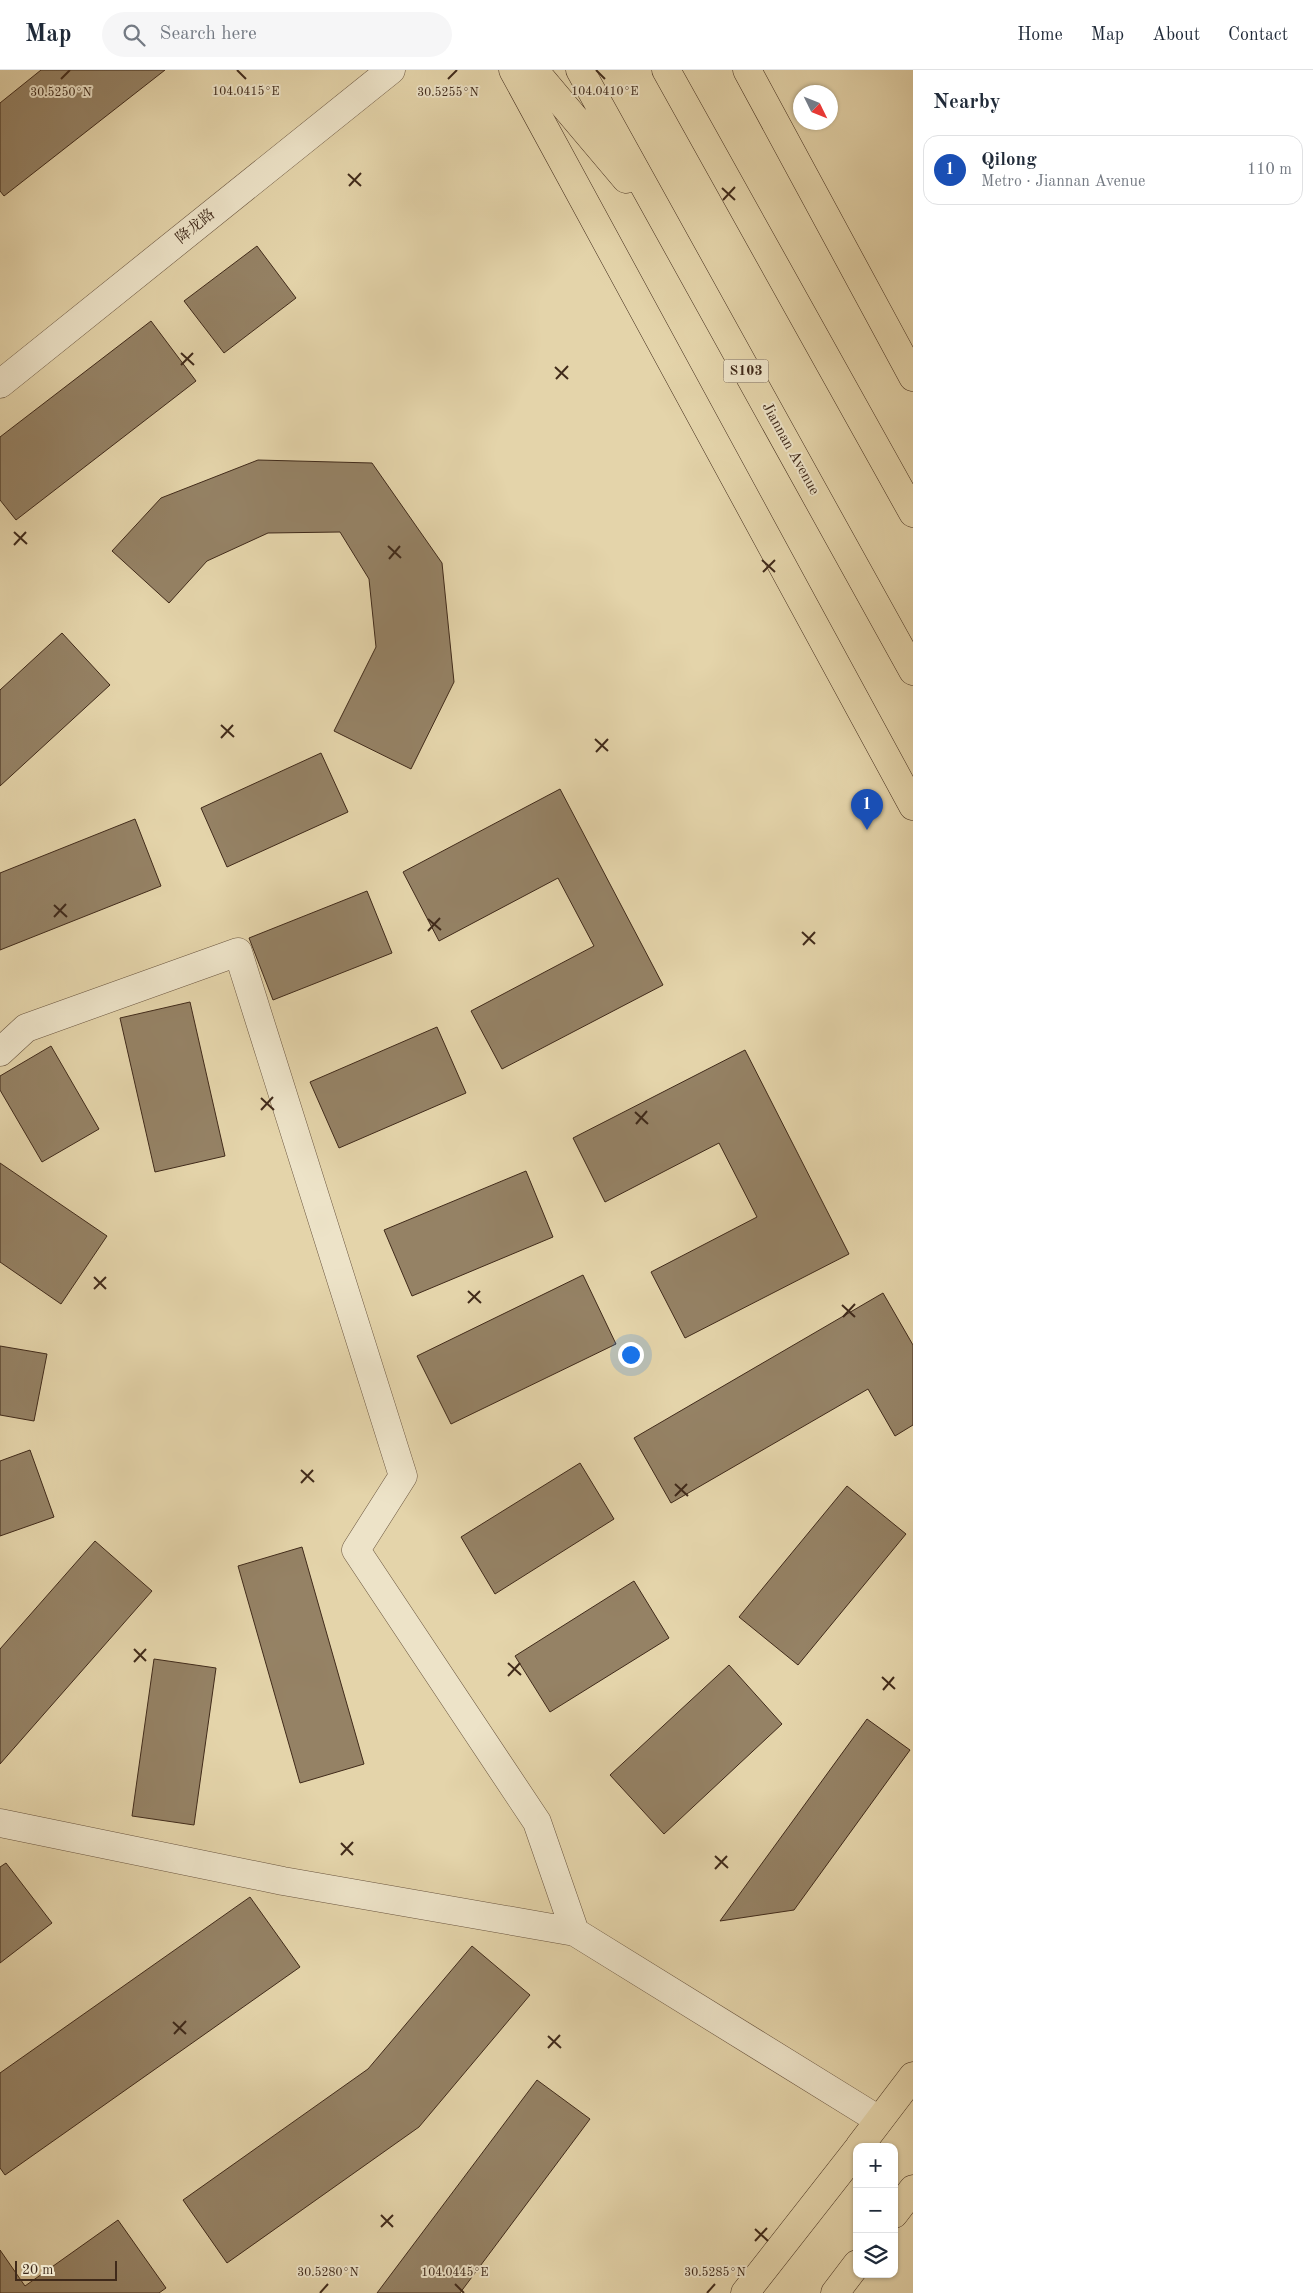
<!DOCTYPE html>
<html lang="en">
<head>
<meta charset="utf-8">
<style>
	:root { --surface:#fff; --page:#f6f6f7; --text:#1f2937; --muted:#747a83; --line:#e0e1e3; --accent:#111827 }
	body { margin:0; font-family:"Old Standard TT","Noto Serif SC",serif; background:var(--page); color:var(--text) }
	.controls { position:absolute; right:15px; bottom:15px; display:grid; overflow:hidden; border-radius:10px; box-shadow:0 1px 4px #0004 }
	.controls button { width:45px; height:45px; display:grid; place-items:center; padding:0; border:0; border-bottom:1px solid var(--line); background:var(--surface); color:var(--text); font:25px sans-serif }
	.compass { position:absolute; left:793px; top:15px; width:45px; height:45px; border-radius:50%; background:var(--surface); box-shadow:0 1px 4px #0004; rotate:133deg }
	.scale { position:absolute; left:15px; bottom:12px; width:102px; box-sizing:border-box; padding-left:5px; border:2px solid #402a1a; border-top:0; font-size:14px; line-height:18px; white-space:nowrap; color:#402a1a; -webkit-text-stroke:4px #ede3c8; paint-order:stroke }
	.you { position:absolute; left:630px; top:1284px; width:18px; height:18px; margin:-12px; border:4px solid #fff; border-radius:50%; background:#1a73e8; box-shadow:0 0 0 8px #1a73e833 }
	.badge { display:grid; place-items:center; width:32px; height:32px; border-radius:50%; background:var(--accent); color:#fff; font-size:16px; font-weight:700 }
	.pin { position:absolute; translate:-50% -41px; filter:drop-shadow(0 1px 2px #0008) }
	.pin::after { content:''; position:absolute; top:26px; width:18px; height:15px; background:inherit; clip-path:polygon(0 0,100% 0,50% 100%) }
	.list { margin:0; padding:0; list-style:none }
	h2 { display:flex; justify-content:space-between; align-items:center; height:65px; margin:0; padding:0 20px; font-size:21px }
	h2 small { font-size:16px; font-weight:400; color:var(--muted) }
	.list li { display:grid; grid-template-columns:32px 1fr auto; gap:15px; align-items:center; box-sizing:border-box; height:70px; margin:0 10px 10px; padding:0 10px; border:1px solid var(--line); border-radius:15px }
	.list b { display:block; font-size:19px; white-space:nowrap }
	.list p { margin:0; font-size:16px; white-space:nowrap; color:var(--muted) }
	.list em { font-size:16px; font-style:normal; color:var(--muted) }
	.icon { flex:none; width:28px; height:28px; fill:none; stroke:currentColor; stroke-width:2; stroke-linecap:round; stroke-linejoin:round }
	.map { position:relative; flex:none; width:913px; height:2223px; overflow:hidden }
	header { display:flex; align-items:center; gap:30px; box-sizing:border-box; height:70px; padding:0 25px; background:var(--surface); border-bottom:1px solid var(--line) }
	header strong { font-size:24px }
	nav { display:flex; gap:28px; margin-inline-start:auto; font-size:18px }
	.search { width:350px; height:45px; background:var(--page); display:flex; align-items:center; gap:12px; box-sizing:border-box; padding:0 18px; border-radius:28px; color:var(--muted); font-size:19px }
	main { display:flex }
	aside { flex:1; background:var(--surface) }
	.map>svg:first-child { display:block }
	.building { fill:#958265; stroke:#402a1a }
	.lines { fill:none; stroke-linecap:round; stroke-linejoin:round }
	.minor-casing { stroke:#69543e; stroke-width:29 }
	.major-casing { stroke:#402a1a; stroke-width:29 }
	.highway-casing { stroke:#402a1a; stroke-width:29 }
	.minor { stroke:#ede3c8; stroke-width:28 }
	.major { stroke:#e4d4aa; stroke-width:28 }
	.highway { stroke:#e4d4aa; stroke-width:28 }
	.ticks { fill:none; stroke:#402a1a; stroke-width:2 }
	.labels { text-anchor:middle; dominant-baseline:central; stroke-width:4; stroke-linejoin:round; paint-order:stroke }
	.shield { fill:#ede3c8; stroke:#74624e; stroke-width:1 }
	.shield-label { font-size:14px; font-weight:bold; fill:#402a1a }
	.street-label { font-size:15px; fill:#402a1a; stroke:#ede3c8 }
	.ticks-label { font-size:12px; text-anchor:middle; fill:#402a1a; stroke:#ede3c8; stroke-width:4; stroke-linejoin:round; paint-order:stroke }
</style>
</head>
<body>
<header>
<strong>Map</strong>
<div class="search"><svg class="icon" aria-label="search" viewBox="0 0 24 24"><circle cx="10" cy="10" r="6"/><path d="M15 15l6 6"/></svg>Search here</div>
<nav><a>Home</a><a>Map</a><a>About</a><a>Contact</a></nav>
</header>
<main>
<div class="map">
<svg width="913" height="2223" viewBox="0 0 913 2223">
	<rect width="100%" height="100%" fill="#e4d4aa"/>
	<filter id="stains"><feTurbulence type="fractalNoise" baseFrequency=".004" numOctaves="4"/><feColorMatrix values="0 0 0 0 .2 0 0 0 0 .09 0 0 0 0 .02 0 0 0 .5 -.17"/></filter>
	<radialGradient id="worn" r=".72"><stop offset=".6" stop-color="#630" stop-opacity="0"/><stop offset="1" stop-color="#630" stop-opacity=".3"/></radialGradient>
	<path class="building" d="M41,0H165L4,126L0,121V33Z
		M257,176L296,228L224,283L184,231Z
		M151,251L196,311L16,450L0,430V367Z
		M258,390L372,393L442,493L454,612L411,699L334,661L376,577L369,509L340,462L268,463L207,491L169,533L112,481L161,428Z
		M62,563L110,615L0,716V620Z
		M321,683L348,742L227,797L201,738Z
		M560,719L663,915L502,999L471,941L594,876L558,808L439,871L403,802Z
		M135,749L161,816L0,880V803Z
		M367,821L392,883L273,930L249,868Z
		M190,932L225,1086L155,1102L120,948Z
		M437,957L466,1023L339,1078L310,1012Z
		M51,976L99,1059L42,1092L0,1020V1006Z
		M745,980L849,1184L685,1268L651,1202L757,1147L719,1073L605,1132L573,1068Z
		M0,1093L107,1166L61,1234L0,1192Z
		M526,1101L553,1167L412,1226L384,1160Z
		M583,1205L616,1274L451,1354L417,1286Z
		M883,1223L913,1275V1355L895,1366L868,1319L671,1433L634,1368Z
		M0,1276L47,1284L34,1351L0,1345Z
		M30,1380L54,1447L0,1466V1391Z
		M580,1393L614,1449L495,1524L461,1467Z
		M847,1416L906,1464L798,1595L739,1547Z
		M95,1471L152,1521L0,1694V1579Z
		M302,1477L364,1694L300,1713L238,1496Z
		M634,1511L669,1568L550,1642L515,1586Z
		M154,1589L216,1598L194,1755L132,1746Z
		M729,1595L782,1654L664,1764L610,1705Z
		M867,1649L910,1680L794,1840L720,1851Z
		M6,1793L52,1853L0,1893V1797Z
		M250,1827L300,1897L5,2105L0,2098V2003Z
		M472,1876L530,1925L419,2057L227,2193L183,2130L368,1999Z
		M537,2010L590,2049L460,2223H377Z
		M118,2150L166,2218L159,2223H0V2180L25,2216Z"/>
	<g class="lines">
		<g class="minor-casing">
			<path id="minor" d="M0,314L391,0
				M0,982L26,958L238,882L403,1406L356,1480L537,1752L575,1862
				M0,1753L283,1811L575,1862L879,2050"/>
		</g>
		<g class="major-casing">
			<path id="major" d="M513,0L913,736
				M747,0L913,307
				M859,2077L913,2006
				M894,2144L913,2119
				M745,2223L857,2080
				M835,2223L857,2194"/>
		</g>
		<g class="highway-casing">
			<path id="highway" d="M534,0L626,109
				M580,0L913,601
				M666,0L913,443"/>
		</g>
		<use href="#minor" class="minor"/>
		<use href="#major" class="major"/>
		<use href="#highway" class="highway"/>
	</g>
	<path class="ticks" d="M237,0L246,9M596,0L605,9M61,9L70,0M448,9L457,0M348,104L361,116M349,116L361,103M722,118L735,130M723,130L735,117M181,283L194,295M181,295L193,283M555,297L568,309M556,309L568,296M14,462L27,474M14,475L26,462M388,476L401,488M389,489L400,476M762,490L775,502M763,502L775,490M221,655L234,667M221,668L233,655M595,669L608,681M596,682L608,669M54,835L67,847M54,847L66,834M428,849L441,860M428,861L440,848M802,862L815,874M803,875L815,862M261,1028L274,1040M261,1040L273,1027M635,1042L648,1054M636,1054L647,1041M94,1207L106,1219M94,1219L106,1207M468,1221L481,1233M468,1233L480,1221M842,1235L855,1247M843,1247L855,1234M301,1400L314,1412M301,1413L313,1400M675,1414L688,1426M675,1426L687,1414M134,1579L146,1591M134,1592L146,1579M508,1593L521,1605M508,1606L520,1593M882,1607L895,1619M883,1620L894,1607M341,1773L353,1785M341,1785L353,1772M715,1786L728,1798M715,1799L727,1786M173,1952L186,1964M174,1964L186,1951M548,1966L561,1978M548,1978L560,1965M381,2145L393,2157M381,2157L393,2145M755,2159L768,2171M755,2171L767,2158M455,2214L464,2223M320,2223L328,2214M707,2223L715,2214"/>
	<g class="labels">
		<rect class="shield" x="723.5" y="289.5" width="45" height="23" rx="4"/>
		<g class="shield-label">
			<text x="746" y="301">S103</text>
		</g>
		<g class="street-label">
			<text transform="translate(196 157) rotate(-39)">降龙路</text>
			<text transform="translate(790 379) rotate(61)">Jiannan Avenue</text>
		</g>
	</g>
	<g class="ticks-label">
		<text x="605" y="25">104.0410°E</text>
		<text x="246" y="25">104.0415°E</text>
		<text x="61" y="26">30.5250°N</text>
		<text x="448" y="26">30.5255°N</text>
		<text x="328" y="2206">30.5280°N</text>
		<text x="715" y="2206">30.5285°N</text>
		<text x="455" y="2206">104.0445°E</text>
	</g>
	<rect width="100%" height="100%" filter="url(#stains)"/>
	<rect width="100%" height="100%" fill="url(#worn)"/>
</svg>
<div class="controls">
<button>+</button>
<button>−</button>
<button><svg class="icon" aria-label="layers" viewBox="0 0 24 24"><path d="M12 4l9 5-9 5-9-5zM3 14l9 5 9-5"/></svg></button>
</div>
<svg class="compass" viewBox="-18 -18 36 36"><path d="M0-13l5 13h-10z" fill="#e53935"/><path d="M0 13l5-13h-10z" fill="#747a83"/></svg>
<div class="scale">20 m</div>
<div class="you"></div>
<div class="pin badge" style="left:867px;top:760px;background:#1a4fb4">1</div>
</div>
<aside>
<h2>Nearby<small></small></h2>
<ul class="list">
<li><span class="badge" style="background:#1a4fb4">1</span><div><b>Qilong</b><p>Metro · Jiannan Avenue</p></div><em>110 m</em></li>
</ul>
</aside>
</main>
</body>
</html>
